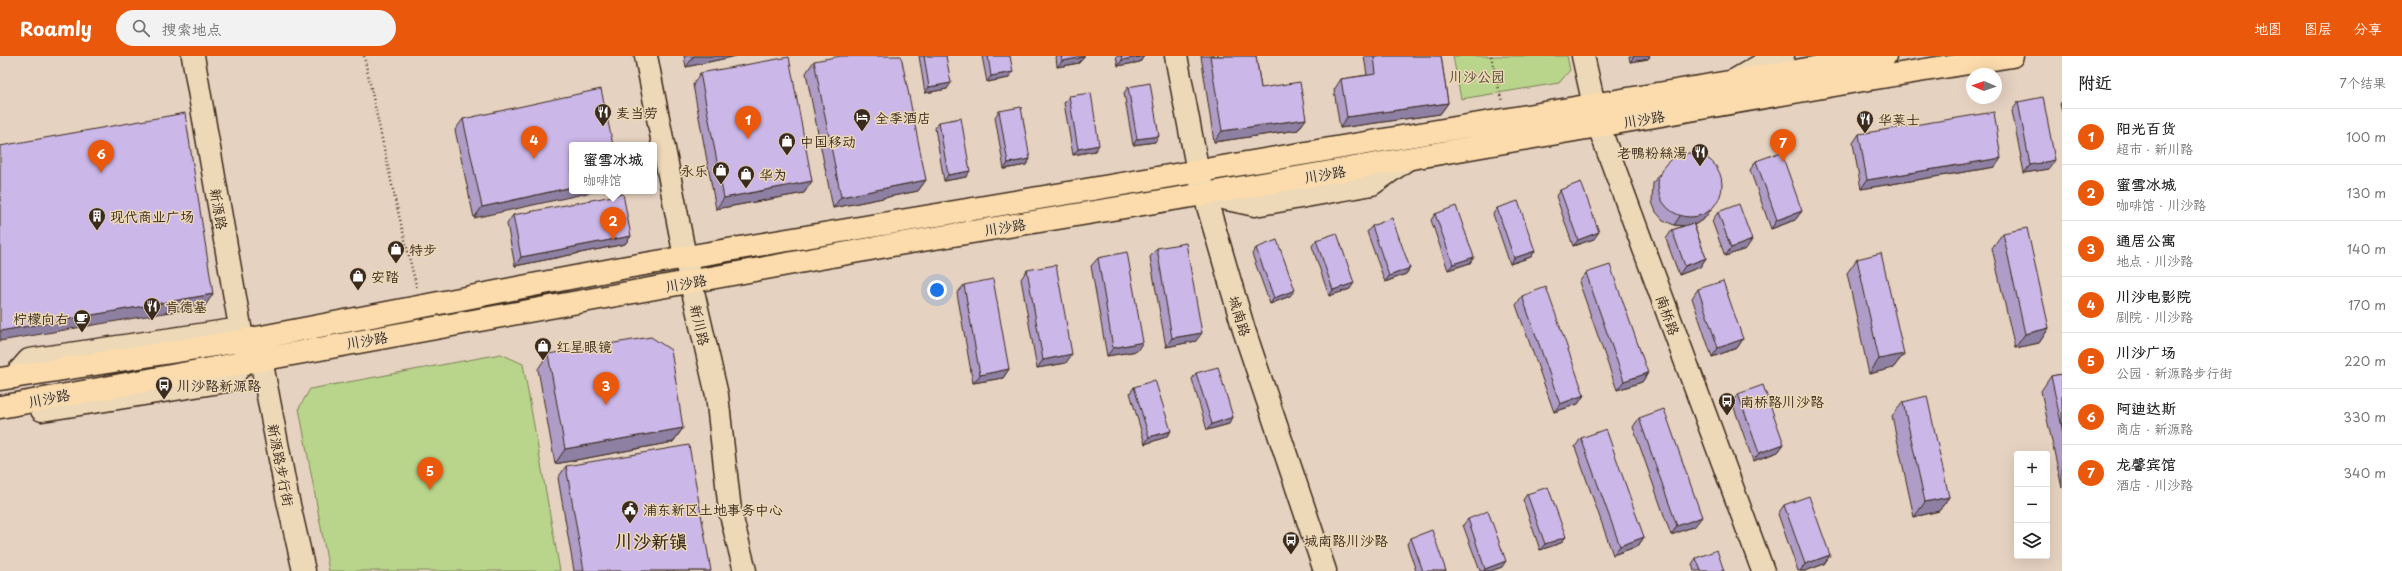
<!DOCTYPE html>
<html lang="zh">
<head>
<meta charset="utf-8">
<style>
	:root { --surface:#fff; --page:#f2f2f2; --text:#222; --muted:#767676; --line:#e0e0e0; --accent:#ea580c }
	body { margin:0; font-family:"Playpen Sans","LXGW WenKai TC",sans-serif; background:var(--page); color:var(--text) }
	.controls { position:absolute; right:12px; bottom:12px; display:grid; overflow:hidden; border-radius:4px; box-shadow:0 4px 16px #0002 }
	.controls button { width:36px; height:36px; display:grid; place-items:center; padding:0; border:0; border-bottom:1px solid var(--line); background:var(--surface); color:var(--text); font:20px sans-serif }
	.compass { position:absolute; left:1966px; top:12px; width:36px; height:36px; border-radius:50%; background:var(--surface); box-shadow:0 4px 16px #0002; rotate:272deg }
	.you { position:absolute; left:937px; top:234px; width:14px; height:14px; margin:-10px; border:3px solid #fff; border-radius:50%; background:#1a73e8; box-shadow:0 0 0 6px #1a73e833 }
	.badge { display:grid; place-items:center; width:26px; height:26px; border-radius:50%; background:var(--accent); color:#fff; font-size:13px; font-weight:700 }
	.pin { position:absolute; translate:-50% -33px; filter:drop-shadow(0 1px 2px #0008) }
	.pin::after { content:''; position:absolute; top:21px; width:14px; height:12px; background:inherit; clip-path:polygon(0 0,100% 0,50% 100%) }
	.popup { position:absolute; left:569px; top:86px; width:88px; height:52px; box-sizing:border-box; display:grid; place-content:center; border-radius:4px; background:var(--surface); filter:drop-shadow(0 1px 3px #0005); font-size:13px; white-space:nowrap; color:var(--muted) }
	.popup b { font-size:15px; color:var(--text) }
	.popup::after { content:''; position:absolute; left:50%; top:100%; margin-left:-8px; border:8px solid transparent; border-top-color:var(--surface) }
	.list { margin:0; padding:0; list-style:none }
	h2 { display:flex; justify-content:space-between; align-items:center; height:52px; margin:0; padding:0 16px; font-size:17px }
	h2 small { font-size:13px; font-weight:400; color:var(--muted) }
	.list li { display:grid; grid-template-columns:26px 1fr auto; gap:12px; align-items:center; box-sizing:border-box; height:56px; padding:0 16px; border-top:1px solid var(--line) }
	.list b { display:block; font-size:15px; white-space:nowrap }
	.list p { margin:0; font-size:13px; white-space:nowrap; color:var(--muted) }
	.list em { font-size:13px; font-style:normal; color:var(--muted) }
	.icon { flex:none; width:22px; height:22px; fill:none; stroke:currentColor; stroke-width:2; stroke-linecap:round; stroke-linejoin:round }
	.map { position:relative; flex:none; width:2062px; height:515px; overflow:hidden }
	header { display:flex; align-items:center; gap:24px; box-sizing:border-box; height:56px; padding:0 20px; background:var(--accent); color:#fff }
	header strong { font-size:19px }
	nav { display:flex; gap:22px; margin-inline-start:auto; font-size:14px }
	.search { width:280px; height:36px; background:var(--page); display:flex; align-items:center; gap:10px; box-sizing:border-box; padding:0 14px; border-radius:22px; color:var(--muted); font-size:15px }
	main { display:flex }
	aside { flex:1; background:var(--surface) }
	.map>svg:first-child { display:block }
	.green { fill:#b9d58c; stroke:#7a8055 }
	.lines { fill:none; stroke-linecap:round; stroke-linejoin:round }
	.minor-casing { stroke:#3b2a1e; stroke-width:25 }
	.major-casing { stroke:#3b2a1e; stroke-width:25 }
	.path { stroke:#3b2a1e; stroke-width:2.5; stroke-dasharray:1 3; stroke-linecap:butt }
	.minor { stroke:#edd9b7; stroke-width:22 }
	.major { stroke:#fcdcac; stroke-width:22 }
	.wall { fill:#af9dc8; stroke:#3b2a1e }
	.shaded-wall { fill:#8e80a2; stroke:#3b2a1e }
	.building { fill:#cbb7e8; stroke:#3b2a1e }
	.labels { text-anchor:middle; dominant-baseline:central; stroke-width:3; stroke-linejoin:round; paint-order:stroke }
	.park-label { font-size:14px; fill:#4e442e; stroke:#edd9b7 }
	.poi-label { font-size:14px; fill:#3b2a1e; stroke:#edd9b7; text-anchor:start }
	.street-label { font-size:14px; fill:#3b2a1e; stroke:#edd9b7 }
	.district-label { font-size:18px; font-weight:bold; fill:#3b2a1e; stroke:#edd9b7 }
</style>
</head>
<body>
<header>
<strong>Roamly</strong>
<div class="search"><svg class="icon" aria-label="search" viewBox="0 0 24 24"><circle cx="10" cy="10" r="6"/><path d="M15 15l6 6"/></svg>搜索地点</div>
<nav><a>地图</a><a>图层</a><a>分享</a></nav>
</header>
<main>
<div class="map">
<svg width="2062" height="515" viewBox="0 0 2062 515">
	<rect width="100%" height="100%" fill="#e6d2c1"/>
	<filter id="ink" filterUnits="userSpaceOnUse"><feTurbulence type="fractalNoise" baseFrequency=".025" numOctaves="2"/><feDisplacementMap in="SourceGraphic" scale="8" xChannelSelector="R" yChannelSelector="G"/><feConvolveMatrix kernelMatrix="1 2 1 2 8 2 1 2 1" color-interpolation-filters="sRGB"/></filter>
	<g filter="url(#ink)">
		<path class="green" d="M1453,0H1567L1570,14L1559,27L1461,43Z
			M501,298L523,308L560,515H329L299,352L310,333Z"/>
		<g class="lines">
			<g class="minor-casing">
				<path id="minor" d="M646,0L685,201L717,339L730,455L745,515
					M1176,0L1198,116L1244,274L1325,515
					M1583,0L1599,71L1763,515
					M1735,24L1775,1L1783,0
					M1204,138L1255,149L1372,128L1406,104
					M261,303L287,440L304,515
					M14,321L29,304L227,275L241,285
					M42,354L227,325L246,305L193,0"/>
			</g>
			<g class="major-casing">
				<path id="major" d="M0,323L241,285L627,211L1885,0
					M0,351L892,189L1204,138L1857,25L2012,0"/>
			</g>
			<path class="path" d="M364,0L395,143L417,233
				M1491,0L1502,46"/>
			<use href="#minor" class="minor"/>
			<use href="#major" class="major"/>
		</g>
		<path class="wall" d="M684,0H736L686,11Z
			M919,0H946L947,33L925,37Z
			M982,0H1010L1009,22L987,26Z
			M1056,0H1084V1L1079,7L1057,11Z
			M1116,0H1144L1140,6L1118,10Z
			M1201,0H1256L1261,32L1306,63L1298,74L1214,86Z
			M1364,0H1441L1448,47L1440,58L1340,72L1334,34L1341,23L1367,19Z
			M1629,0H1650L1648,3L1630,6Z
			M814,5L926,124L918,135L833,152L806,17Z
			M700,17L812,125L804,137L716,153L693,29Z
			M1128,31L1155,86L1133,89L1124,37Z
			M1069,40L1095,95L1073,99L1064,47Z
			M2062,45V56L2060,48Z
			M2018,46L2049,113L2024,117L2012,55Z
			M999,55L1030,103L1026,109L1004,113L995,61Z
			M463,63L613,89L474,162L455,74Z
			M939,66L966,121L944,125L935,72Z
			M1859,78L2001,102L1995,111L1861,133L1853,87Z
			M1756,105L1802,155L1795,164L1771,173L1750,114Z
			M1659,118L1705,162L1696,168L1694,169L1706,202L1700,211L1679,219L1666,183L1672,174L1683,170L1674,169L1663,164L1656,156L1652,146L1653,127Z
			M1560,134L1594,183L1573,190L1556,140Z
			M1497,152L1535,195L1531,201L1510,208L1493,158Z
			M1718,156L1746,193L1725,200L1712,165Z
			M1435,158L1474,201L1470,207L1448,214L1431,164Z
			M513,159L631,180L625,188L515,210L507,168Z
			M1372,170L1410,212L1406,218L1385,226L1367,176Z
			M2003,177L2049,272L2039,287L2015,292L1992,192Z
			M1316,184L1350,233L1329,240L1312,190Z
			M1157,192L1196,285L1166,291L1150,201Z
			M1256,192L1290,240L1270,248L1252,198Z
			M1098,202L1137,295L1107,300L1091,210Z
			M1857,203L1904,298L1893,312L1869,318L1847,217Z
			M1027,214L1066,307L1037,312L1021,223Z
			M1586,217L1648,317L1642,326L1617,334L1579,226Z
			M964,229L1009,313L1003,322L973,327L957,237Z
			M1698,233L1743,283L1737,292L1712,301L1692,242Z
			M1522,240L1584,339L1578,348L1554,356L1516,249Z
			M548,298L683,372L673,386L555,408L538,313Z
			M1196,317L1233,361L1229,368L1207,374L1192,323Z
			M2062,318V432L2041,335L2051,320Z
			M1134,331L1171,375L1166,381L1145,388L1130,337Z
			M1738,338L1784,388L1778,396L1753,405L1732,346Z
			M1903,346L1949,441L1939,455L1914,461L1892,360Z
			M1639,362L1695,470L1671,479L1633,371Z
			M1581,382L1644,481L1638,490L1613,499L1575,391Z
			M566,410L711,515H574L558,422Z
			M1527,438L1561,487L1540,494L1523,444Z
			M1784,449L1830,499L1824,508L1805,515H1798L1778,458Z
			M1468,463L1502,511L1491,515H1480L1463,469Z
			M1411,482L1446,515H1416L1407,488Z
			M1696,502L1724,515H1694L1692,508Z"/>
		<path class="shaded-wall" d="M694,0H736L686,11Z
			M1144,0L1140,6L1118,10L1122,4Z
			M1634,0H1650L1648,3L1630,6Z
			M1084,1L1079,7L1057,11L1062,5Z
			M1013,16L1009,22L987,26L991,20Z
			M951,27L947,33L925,37L929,31Z
			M1448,47L1440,58L1340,72L1347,61Z
			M1306,63L1298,74L1214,86L1222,75Z
			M1159,80L1155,86L1133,89L1137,83Z
			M1099,89L1095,95L1073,99L1078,93Z
			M2001,102L1995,111L1861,133L1867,124Z
			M1030,103L1026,109L1004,113L1008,107Z
			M2055,104L2049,113L2024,117L2030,109Z
			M970,115L966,121L944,125L948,119Z
			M926,124L918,135L833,152L841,141Z
			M812,125L804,137L716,153L724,142Z
			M572,131V135H597L474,162L482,151Z
			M1718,144L1705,162L1696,168L1685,170L1674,169L1680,160Z
			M1802,155L1795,164L1771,173L1777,164Z
			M1599,176L1594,183L1573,190L1578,184Z
			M631,180L625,188L515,210L521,201Z
			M1752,184L1746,193L1725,200L1731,192Z
			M1535,195L1531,201L1510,208L1514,202Z
			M1474,201L1470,207L1448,214L1453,208Z
			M1706,202L1700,211L1679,219L1685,210Z
			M1410,212L1406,218L1385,226L1389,220Z
			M1354,227L1350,233L1329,240L1333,234Z
			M1295,234L1290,240L1270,248L1274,242Z
			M213,238L205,250L0,285V275Z
			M2049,272L2039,287L2015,292L2025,278Z
			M1202,277L1196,285L1166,291L1172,282Z
			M1743,283L1737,292L1712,301L1718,292Z
			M1143,286L1137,295L1107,300L1113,292Z
			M1072,298L1066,307L1037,312L1043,304Z
			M1904,298L1893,312L1869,318L1879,303Z
			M1009,313L1003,322L973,327L980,319Z
			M1648,317L1642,326L1617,334L1624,325Z
			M1584,339L1578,348L1554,356L1560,348Z
			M1233,361L1229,368L1207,374L1212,368Z
			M683,372L673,386L555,408L565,393Z
			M1171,375L1166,381L1145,388L1149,381Z
			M1784,388L1778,396L1753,405L1759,397Z
			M1949,441L1939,455L1914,461L1925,446Z
			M1702,461L1695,470L1671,479L1677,470Z
			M1566,481L1561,487L1540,494L1545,488Z
			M1644,481L1638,490L1613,499L1620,490Z
			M1830,499L1824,508L1805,515H1800L1805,508Z
			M1506,505L1502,511L1491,515H1484L1485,513Z"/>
		<path class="building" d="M841,0H901L926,124L841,141L814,5Z
			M924,0H946L951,27L929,31Z
			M988,0H1010L1013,16L991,20Z
			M1061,0H1084V1L1062,5Z
			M1121,0H1144L1122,4Z
			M1210,0H1256L1261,32L1300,26L1306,63L1222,75Z
			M1374,0H1441L1448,47L1347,61L1341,23L1376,18Z
			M789,1L812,125L724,142L700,17Z
			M1150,27L1159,80L1137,83L1128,31Z
			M601,33L613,89H572V131L482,151L463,63Z
			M1091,37L1099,89L1078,93L1069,40Z
			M2043,41L2055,104L2030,109L2018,46Z
			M1021,51L1030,103L1008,107L999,55Z
			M1994,56L2001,102L1867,124L1859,78Z
			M185,57L213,238L0,275V90Z
			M961,62L970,115L948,119L939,66Z
			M1781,96L1802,155L1777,164L1756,105Z
			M1658 129a32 32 0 1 1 64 0a32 32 0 1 1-64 0Z
			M1581,126L1599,176L1578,184L1560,134Z
			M623,138L631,180L521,201L513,159Z
			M1518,145L1535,195L1514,202L1497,152Z
			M1739,148L1752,184L1731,192L1718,156Z
			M1456,150L1474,201L1453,208L1435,158Z
			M1392,162L1410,212L1389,220L1372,170Z
			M1693,167L1706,202L1685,210L1672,174Z
			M2027,172L2049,272L2025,278L2003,177Z
			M1337,177L1354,227L1333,234L1316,184Z
			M1277,184L1295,234L1274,242L1256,192Z
			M1186,187L1202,277L1172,282L1157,192Z
			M1127,196L1143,286L1113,292L1098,202Z
			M1881,197L1904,298L1879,303L1857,203Z
			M1056,209L1072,298L1043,304L1027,214Z
			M1610,209L1648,317L1624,325L1586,217Z
			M993,223L1009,313L980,319L964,229Z
			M1723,225L1743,283L1718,292L1698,233Z
			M1546,231L1584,339L1560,348L1522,240Z
			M651,281L671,294L683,372L565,393L548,298Z
			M1218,311L1233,361L1212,368L1196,317Z
			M2062,318V371L2051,320Z
			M1155,324L1171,375L1149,381L1134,331Z
			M1763,329L1784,388L1759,397L1738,338Z
			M1927,340L1949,441L1925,446L1903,346Z
			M1664,353L1702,461L1677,470L1639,362Z
			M1606,373L1644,481L1620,490L1581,382Z
			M689,389L711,515H584L566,410Z
			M1548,431L1566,481L1545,488L1527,438Z
			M1809,440L1830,499L1805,508L1784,449Z
			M1488,455L1506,505L1485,513L1468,463Z
			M1432,474L1446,515H1423L1411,482Z
			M1717,494L1724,515H1701L1696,502Z"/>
	</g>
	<defs>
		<g id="restaurant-pin" transform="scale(0.9)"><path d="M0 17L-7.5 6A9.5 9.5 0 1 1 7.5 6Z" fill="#3b2a1e" stroke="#edd9b7"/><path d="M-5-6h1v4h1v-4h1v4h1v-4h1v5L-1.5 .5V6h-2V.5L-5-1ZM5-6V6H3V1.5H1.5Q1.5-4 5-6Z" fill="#fff"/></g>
		<g id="hotel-pin" transform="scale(0.9)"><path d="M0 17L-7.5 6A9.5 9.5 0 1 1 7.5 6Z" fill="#3b2a1e" stroke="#edd9b7"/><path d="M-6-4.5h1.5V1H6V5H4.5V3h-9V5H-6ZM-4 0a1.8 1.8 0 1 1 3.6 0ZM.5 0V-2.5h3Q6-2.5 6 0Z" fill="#fff"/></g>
		<g id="shop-pin" transform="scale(0.9)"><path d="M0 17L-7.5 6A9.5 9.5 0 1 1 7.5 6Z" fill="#3b2a1e" stroke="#edd9b7"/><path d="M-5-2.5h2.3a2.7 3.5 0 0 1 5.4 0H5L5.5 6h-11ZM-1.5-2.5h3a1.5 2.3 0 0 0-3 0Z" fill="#fff"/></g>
		<g id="building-pin" transform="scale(0.9)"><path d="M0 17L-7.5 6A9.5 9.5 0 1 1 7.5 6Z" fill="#3b2a1e" stroke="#edd9b7"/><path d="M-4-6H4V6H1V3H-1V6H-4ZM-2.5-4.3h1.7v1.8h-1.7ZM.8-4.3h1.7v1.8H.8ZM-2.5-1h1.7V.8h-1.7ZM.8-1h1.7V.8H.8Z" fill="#fff"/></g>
		<g id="cafe-pin" transform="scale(0.9)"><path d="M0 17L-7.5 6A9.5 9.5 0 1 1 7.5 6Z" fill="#3b2a1e" stroke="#edd9b7"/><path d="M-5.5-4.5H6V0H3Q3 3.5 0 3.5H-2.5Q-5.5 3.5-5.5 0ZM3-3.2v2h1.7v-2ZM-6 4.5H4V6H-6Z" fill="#fff"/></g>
		<g id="bus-pin" transform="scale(0.9)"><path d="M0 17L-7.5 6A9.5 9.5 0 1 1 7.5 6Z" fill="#3b2a1e" stroke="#edd9b7"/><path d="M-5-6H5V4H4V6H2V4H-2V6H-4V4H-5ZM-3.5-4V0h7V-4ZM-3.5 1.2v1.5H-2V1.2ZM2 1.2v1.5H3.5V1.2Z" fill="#fff"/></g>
		<g id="civic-pin" transform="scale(0.9)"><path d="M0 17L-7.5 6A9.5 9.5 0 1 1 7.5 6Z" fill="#3b2a1e" stroke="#edd9b7"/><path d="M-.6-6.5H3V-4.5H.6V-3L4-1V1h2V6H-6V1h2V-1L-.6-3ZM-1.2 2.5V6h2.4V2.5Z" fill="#fff"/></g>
	</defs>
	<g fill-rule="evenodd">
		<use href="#restaurant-pin" x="603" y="56"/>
		<use href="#hotel-pin" x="862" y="61"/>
		<use href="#restaurant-pin" x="1865" y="63"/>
		<use href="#shop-pin" x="787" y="85"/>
		<use href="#restaurant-pin" x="1700" y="96"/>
		<use href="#shop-pin" x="721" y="114"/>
		<use href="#shop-pin" x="746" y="118"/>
		<use href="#building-pin" x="97" y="160"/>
		<use href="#shop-pin" x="396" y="193"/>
		<use href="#shop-pin" x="358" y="220"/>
		<use href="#restaurant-pin" x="152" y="250"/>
		<use href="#cafe-pin" x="82" y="262"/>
		<use href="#shop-pin" x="543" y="290"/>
		<use href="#bus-pin" x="164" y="329"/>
		<use href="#bus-pin" x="1727" y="345"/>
		<use href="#civic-pin" x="630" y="453"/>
		<use href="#bus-pin" x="1291" y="484"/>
	</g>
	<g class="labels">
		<g class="park-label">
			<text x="1477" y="20">川沙公园</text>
		</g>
		<g class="poi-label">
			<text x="616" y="56">麦当劳</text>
			<text x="875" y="61">全季酒店</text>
			<text x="1878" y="63">华莱士</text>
			<text x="800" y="85">中国移动</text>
			<text x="1687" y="96" text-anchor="end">老鴨粉絲湯</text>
			<text x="708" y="114" text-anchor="end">永乐</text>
			<text x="759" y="118">华为</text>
			<text x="110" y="160">现代商业广场</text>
			<text x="409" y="193">特步</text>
			<text x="371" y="220">安踏</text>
			<text x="165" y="250">肯德基</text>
			<text x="69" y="262" text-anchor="end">柠檬向右</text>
			<text x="556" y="290">红星眼镜</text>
			<text x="177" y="329">川沙路新源路</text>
			<text x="1740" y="345">南桥路川沙路</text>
			<text x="643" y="453">浦东新区土地事务中心</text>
			<text x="1304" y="484">城南路川沙路</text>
		</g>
		<g class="street-label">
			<text transform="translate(1644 63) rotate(-10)">川沙路</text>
			<text transform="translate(1325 118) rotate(-10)">川沙路</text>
			<text transform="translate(219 153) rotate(80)">新源路</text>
			<text transform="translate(1005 171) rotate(-9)">川沙路</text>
			<text transform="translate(686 227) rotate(-10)">川沙路</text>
			<text transform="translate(1668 259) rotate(70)">南桥路</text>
			<text transform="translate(1240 260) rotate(73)">城南路</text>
			<text transform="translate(700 269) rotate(77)">新川路</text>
			<text transform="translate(367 284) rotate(-10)">川沙路</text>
			<text transform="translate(49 342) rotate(-11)">川沙路</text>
			<text transform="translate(281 409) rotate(79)">新源路步行街</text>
		</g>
		<g class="district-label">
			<text x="651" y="484">川沙新镇</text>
		</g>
	</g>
</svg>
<div class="controls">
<button>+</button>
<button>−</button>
<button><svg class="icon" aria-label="layers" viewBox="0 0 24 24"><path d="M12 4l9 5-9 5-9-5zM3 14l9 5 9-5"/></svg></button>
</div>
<svg class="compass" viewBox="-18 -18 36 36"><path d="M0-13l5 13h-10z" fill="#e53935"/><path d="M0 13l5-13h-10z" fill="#767676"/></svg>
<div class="you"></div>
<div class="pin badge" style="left:748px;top:83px">1</div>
<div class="pin badge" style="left:613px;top:184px">2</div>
<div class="popup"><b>蜜雪冰城</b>咖啡馆</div>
<div class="pin badge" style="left:606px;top:349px">3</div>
<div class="pin badge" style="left:534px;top:103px">4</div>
<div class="pin badge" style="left:430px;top:434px">5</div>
<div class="pin badge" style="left:101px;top:117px">6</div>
<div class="pin badge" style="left:1783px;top:106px">7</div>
</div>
<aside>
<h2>附近<small>7个结果</small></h2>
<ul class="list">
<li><span class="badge">1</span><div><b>阳光百货</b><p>超市 · 新川路</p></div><em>100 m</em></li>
<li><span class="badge">2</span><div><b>蜜雪冰城</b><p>咖啡馆 · 川沙路</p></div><em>130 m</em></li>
<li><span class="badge">3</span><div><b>通居公寓</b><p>地点 · 川沙路</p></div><em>140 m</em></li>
<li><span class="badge">4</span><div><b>川沙电影院</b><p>剧院 · 川沙路</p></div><em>170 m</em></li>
<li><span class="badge">5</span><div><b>川沙广场</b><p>公园 · 新源路步行街</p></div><em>220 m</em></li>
<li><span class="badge">6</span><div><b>阿迪达斯</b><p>商店 · 新源路</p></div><em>330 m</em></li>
<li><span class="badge">7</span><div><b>龙馨宾馆</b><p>酒店 · 川沙路</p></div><em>340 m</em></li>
</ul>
</aside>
</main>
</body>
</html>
